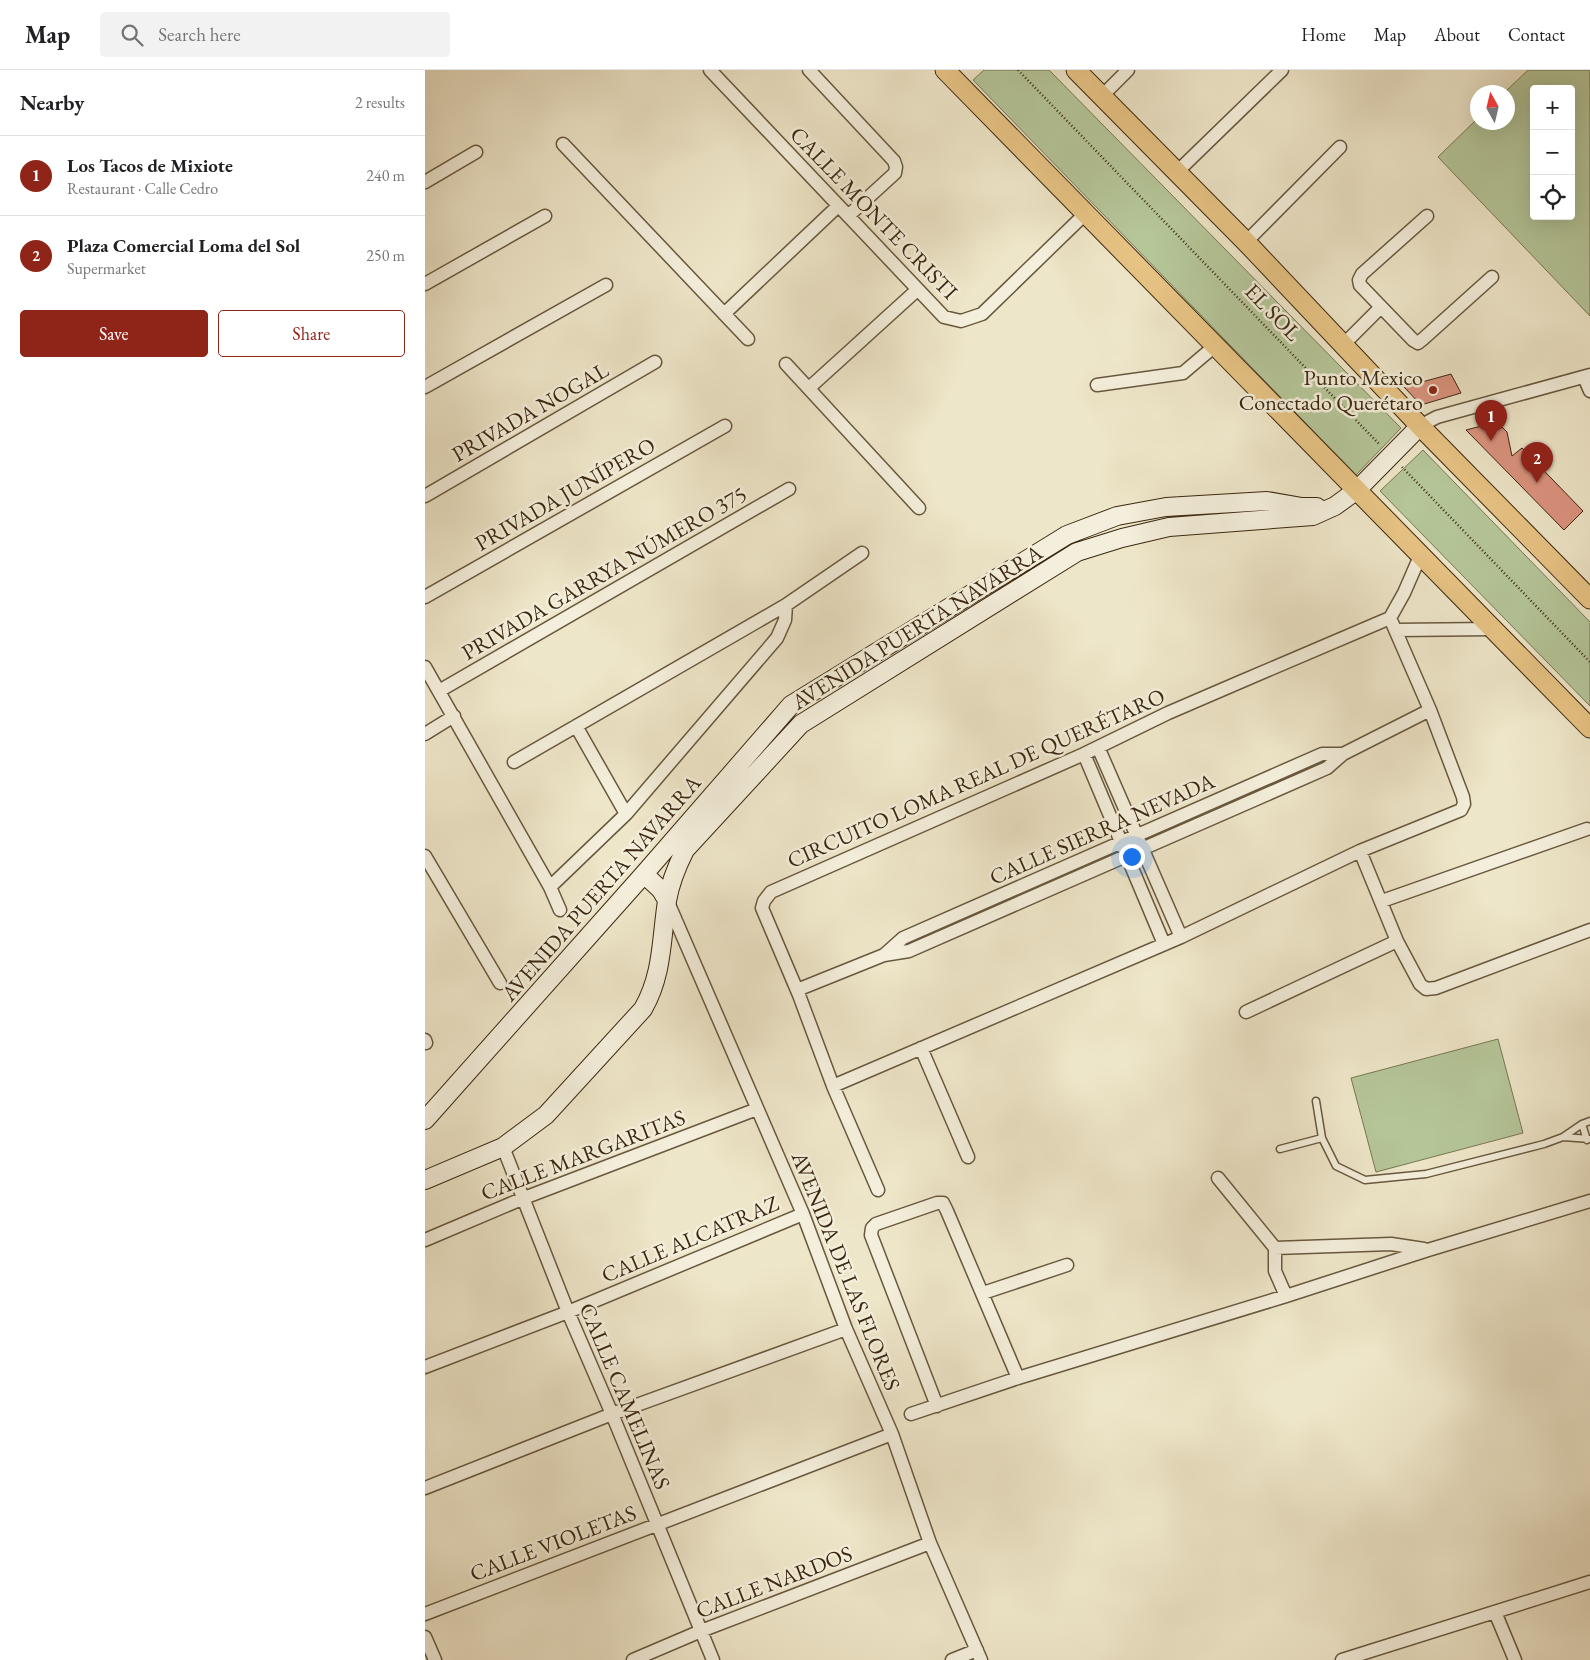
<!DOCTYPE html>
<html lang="en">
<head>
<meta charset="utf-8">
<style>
	:root { --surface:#fff; --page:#f2f2f2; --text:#202124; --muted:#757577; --line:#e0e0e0; --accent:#8f2418 }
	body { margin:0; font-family:"EB Garamond",serif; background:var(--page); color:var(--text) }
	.controls { position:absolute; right:15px; top:15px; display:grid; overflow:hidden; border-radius:5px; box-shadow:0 5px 20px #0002 }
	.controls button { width:45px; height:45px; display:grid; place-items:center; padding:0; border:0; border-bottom:1px solid var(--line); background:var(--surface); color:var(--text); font:25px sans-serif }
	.compass { position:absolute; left:1045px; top:15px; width:45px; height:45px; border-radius:50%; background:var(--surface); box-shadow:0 5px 20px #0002; rotate:352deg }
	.you { position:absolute; left:706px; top:786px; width:18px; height:18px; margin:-12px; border:4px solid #fff; border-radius:50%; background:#1a73e8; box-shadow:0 0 0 8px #1a73e833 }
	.badge { display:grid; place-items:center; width:32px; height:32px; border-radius:50%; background:var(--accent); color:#fff; font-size:16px; font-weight:700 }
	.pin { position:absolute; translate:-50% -41px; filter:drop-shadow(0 1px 2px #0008) }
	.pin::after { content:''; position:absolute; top:26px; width:18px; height:15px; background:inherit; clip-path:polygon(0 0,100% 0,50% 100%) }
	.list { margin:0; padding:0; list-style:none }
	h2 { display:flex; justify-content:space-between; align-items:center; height:65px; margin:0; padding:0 20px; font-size:21px }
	h2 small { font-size:16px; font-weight:400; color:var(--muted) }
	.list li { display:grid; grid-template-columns:32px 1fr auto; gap:15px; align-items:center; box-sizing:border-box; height:80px; padding:0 20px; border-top:1px solid var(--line) }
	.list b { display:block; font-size:19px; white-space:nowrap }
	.list p { margin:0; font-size:16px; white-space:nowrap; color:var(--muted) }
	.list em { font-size:16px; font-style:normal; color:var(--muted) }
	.actions { display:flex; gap:10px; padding:15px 20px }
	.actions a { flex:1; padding:11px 0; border:1px solid var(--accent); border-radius:5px; text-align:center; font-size:18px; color:var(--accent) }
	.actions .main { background:var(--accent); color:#fff }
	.icon { flex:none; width:28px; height:28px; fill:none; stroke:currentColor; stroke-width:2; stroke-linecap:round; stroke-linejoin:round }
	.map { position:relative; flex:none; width:1165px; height:1590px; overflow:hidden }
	header { display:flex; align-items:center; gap:30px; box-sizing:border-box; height:70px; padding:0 25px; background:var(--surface); border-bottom:1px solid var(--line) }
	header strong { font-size:24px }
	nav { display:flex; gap:28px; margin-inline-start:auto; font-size:18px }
	.search { width:350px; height:45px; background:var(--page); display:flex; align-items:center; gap:12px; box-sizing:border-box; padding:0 18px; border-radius:5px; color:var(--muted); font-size:19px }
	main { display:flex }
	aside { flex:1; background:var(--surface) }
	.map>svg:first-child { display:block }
	.green { fill:#b5c699; stroke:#787754; fill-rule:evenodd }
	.building { fill:#dc9480; stroke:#3b2810 }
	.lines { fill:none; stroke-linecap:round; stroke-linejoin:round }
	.lane-casing { stroke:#68583e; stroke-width:9 }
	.street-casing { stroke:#68583e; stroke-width:15 }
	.secondary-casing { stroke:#3b2810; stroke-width:20 }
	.primary-casing { stroke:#3b2810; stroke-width:21 }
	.path { stroke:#3b2810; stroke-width:2.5; stroke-dasharray:1 2.5; stroke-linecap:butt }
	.lane { stroke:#f4efdc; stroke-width:6 }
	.street { stroke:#f4efdc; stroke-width:12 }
	.secondary { stroke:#f4efdc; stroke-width:18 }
	.primary { stroke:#e7c384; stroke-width:19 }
	.poi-dot { fill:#8f2418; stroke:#f4efdc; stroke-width:2 }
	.labels { text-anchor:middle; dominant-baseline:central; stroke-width:5; stroke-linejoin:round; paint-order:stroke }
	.street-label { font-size:22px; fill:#3b2810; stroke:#f4efdc }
	.poi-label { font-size:22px; fill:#3b2810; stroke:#f4efdc; text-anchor:end }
</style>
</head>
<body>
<header>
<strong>Map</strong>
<div class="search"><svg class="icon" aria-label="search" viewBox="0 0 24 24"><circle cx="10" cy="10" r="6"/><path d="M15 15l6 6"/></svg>Search here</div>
<nav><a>Home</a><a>Map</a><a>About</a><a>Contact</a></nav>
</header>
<main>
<aside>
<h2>Nearby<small>2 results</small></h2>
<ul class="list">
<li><span class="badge">1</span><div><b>Los Tacos de Mixiote</b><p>Restaurant · Calle Cedro</p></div><em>240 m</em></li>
<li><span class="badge">2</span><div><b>Plaza Comercial Loma del Sol</b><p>Supermarket</p></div><em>250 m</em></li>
</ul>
<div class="actions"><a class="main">Save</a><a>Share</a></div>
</aside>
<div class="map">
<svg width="1165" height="1590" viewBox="0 0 1165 1590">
	<rect width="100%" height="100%" fill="#eee6c9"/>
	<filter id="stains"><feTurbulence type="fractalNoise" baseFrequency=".004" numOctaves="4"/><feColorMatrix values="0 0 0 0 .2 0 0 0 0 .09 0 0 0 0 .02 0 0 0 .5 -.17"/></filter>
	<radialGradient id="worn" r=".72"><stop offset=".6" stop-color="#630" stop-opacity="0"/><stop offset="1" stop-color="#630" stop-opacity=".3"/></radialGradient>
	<path class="green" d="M559,0H624L976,358L931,405L548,10Z
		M1103,0H1165V246L1013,87L1052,49V52H1082V22H1080ZM1109,19H1146V146H1109Z
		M998,380L1165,552V636L955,421Z
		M1073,969L1098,1063L951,1102L926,1008Z"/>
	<path class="building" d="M1026,304L1036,323L996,335L979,317Z
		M1072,352L1082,362L1087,386L1097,378L1158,441L1139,460L1041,360Z"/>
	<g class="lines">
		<g class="lane-casing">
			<path id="lane" d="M891,1031L897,1068L911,1096L940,1110L1001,1104L1119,1074L1138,1067L1157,1054L1165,1051
				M1157,1054L1162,1070
				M1138,1067L1165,1069
				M855,1079L897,1068"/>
		</g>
		<g class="street-casing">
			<path id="street" d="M285,0L519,247L536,251L557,244L661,143
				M384,0L469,91L471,97L470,103L423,146
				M677,26L703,0
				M138,74L323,269
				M752,102L857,0
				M0,112L51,82
				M1002,146L937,204L934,210L935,215L988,270L993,273L998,269L1067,207
				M821,172L915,77
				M0,214L120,146
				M299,244L413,136
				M918,275L956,237
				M361,294L494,438
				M1159,307L1165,321
				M672,315L758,303L791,275
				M0,317L181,215
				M384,318L492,220
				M995,356L1012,347L1165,305
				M0,426L230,292
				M0,527L300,356
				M970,560L1068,559
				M0,597L125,817L135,840
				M14,621L364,419
				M151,656L201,744
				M0,664L29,646
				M673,677L756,867
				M659,684L739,874
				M89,692L361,535L437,483
				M935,781L972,871L995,914L1001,919L1011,918L1165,860
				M0,786L75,913
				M125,817L201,744L352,568L360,550L361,535
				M242,830L378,1144L421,1259L467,1364L505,1473L556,1590
				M957,831L1162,759
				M459,885L478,868L897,684H918
				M372,920L459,885L484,881L902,698L918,684L1005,640
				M821,942L972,871
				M0,970L1,973
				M496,978L543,1087
				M408,1016L756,867L935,781L1036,740L1039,734L1038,727L1005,640L965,548
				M78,1077L143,1242L187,1344L288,1590
				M793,1108L850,1178V1201L861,1226
				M453,1120L408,1016L374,925L337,838L339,831L346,822L659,684L743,643L815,612L965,548L979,523L996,484
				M0,1170L99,1128L332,1039
				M850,1178L966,1174L999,1179
				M558,1223L642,1195
				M0,1297L143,1242L378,1144
				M512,1336L446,1165L447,1158L451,1154L512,1133H518L522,1141L593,1308
				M486,1344L593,1308L861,1226L1003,1180L1165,1131
				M0,1418L187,1344L421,1259
				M1070,1542L1090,1590
				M0,1544L467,1364
				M0,1567L10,1590
				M208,1590L276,1561L505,1473
				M527,1590L552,1580
				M917,1590L1165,1512"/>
		</g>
		<g class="secondary-casing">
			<path id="secondary" d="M219,804L236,820L242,830
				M0,1050L219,804L366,635L642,465L692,446L741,437L842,431L877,437H892
				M0,1110L78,1077L121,1045L218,939C238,904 236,870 242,831C245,813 252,796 260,780L376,654L652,482L697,468L744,457L888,446L910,436L932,420L995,356"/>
		</g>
		<g class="primary-casing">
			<path id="primary" d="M520,0L1165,658
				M651,0L821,172L995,356L1165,529"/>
		</g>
		<path class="path" d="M593,0L955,375
			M977,397L1165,592"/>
		<use href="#lane" class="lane"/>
		<use href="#street" class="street"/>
		<use href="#secondary" class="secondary"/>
		<use href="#primary" class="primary"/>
	</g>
	<circle class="poi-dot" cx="1008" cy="320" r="5"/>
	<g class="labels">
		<g class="street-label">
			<text transform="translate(449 143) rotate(46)">CALLE MONTE CRISTI</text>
			<text transform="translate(848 242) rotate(46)">EL SOL</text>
			<text transform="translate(105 342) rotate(-30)">PRIVADA NOGAL</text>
			<text transform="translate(140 424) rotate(-30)">PRIVADA JUNÍPERO</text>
			<text transform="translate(179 503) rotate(-30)">PRIVADA GARRYA NÚMERO 375</text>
			<text transform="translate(492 557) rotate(-32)">AVENIDA PUERTA NAVARRA</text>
			<text transform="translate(551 708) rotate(-24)">CIRCUITO LOMA REAL DE QUERÉTARO</text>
			<text transform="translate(677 759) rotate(-24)">CALLE SIERRA NEVADA</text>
			<text transform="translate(176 818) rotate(-49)">AVENIDA PUERTA NAVARRA</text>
			<text transform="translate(158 1085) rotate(-21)">CALLE MARGARITAS</text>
			<text transform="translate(265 1169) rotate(-23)">CALLE ALCATRAZ</text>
			<text transform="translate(421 1201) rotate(68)">AVENIDA DE LAS FLORES</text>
			<text transform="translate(200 1326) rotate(67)">CALLE CAMELINAS</text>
			<text transform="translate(128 1473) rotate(-21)">CALLE VIOLETAS</text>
			<text transform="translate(349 1512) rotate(-21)">CALLE NARDOS</text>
		</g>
		<g class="poi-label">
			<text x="998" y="307">Punto Mexico<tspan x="998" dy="25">Conectado Querétaro</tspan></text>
		</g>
	</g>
	<rect width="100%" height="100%" filter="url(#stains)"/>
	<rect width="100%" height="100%" fill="url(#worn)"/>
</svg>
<div class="controls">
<button>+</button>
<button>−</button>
<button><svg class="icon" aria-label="locate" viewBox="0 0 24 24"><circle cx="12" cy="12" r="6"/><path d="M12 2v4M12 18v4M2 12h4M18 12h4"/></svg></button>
</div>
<svg class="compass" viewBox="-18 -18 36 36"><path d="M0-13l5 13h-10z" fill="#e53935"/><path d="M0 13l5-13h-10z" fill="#757577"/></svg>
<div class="you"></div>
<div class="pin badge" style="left:1066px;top:371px">1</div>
<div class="pin badge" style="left:1112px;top:413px">2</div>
</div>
</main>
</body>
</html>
